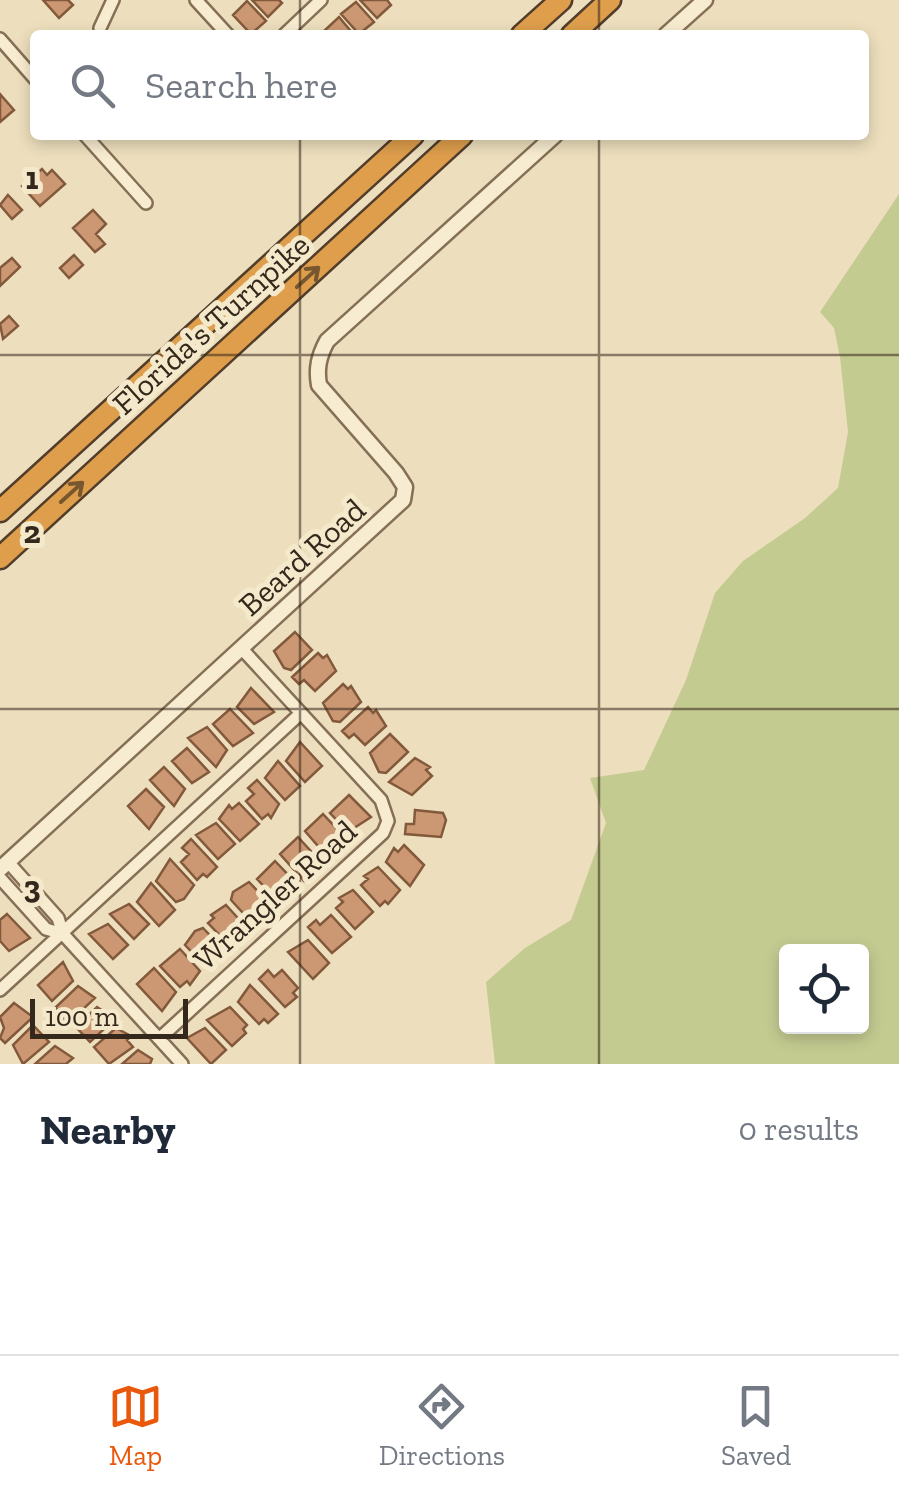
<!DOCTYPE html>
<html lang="en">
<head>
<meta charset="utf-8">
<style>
	:root { --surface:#fff; --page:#f6f6f7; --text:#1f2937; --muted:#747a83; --line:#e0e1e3; --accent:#ea580c }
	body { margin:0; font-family:"Zilla Slab",serif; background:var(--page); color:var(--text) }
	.controls { position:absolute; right:30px; bottom:30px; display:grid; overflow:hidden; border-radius:10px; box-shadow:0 5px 15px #0003 }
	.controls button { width:90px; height:90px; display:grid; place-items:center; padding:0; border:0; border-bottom:2px solid var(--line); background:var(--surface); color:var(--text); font:50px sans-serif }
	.scale { position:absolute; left:30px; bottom:25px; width:158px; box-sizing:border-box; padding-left:10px; border:5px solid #34271b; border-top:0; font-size:28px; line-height:35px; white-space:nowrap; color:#34271b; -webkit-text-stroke:8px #f5e9cc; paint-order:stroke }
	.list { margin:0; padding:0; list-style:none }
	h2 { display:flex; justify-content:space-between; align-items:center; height:130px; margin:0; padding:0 40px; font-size:42px }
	h2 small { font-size:32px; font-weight:400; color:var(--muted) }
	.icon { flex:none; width:55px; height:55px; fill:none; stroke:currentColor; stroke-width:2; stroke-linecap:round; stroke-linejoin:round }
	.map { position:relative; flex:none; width:899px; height:1064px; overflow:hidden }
	.search { position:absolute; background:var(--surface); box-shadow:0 5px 15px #0003; left:30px; right:30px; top:30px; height:110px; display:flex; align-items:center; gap:25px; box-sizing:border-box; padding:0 35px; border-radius:10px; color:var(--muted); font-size:38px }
	.sheet { height:290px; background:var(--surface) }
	nav { display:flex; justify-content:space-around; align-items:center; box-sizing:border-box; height:140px; border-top:2px solid var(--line); background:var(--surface); font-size:28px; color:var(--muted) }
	nav a { display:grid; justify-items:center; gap:5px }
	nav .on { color:var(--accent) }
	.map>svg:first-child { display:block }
	.green { fill:#c4cb91; fill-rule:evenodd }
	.building { fill:#cb9873; stroke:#83593c; stroke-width:2.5 }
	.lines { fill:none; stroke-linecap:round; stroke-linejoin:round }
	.minor-casing { stroke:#856f56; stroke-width:16 }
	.tertiary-casing { stroke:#856f56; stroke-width:19 }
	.motorway-casing { stroke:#523d2b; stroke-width:25 }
	.minor { stroke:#f8ecd0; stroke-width:11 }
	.tertiary { stroke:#f8ecd0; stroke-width:14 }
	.motorway { stroke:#de9e4c; stroke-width:20 }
	.oneway { stroke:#78572f }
	.grid { fill:none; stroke:#34271b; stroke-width:2.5; stroke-opacity:0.55 }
	.labels { text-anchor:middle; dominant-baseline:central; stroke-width:10; stroke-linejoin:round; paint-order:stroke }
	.street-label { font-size:32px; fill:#34271b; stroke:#f5e9cc }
	.grid-label { font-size:32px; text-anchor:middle; font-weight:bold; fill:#34271b; stroke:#f5e9cc; stroke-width:10; stroke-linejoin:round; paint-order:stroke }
</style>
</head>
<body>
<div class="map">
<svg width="899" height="1064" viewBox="0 0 899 1064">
	<rect width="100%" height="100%" fill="#eddfbd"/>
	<path class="green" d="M899,194V1064H495L486,982L525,948L571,920L606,823L590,778L644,770L686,680L715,593L743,561L805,518L838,488L848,432L840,357L834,328L820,312ZM786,952H862V1026H786Z"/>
	<path class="building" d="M43,0H68L73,5L59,18Z
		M252,0H279L282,3L268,17Z
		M360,0H387L391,5L377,18Z
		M247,1L266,21L251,34L233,15Z
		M356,2L374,22L359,34L341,14Z
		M339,17L354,35H328L324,31Z
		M0,94L14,110L0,122Z
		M42,169L47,175L52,170L65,184L40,206L22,186Z
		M8,195L22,210L12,219L0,205Z
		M93,210L106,224L96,234L105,244L95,252L73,228Z
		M74,255L83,265L69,278L60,268Z
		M12,258L20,267L0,286V268Z
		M9,316L18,326L3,339L0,324Z
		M295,632L312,650L291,670L284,668L274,651Z
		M318,653L323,658L327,655L336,671L315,691L304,680L299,684L292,677Z
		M343,684L348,689L351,686L361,702L340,722L333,721L323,703Z
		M251,688L274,712L254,724L237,707Z
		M368,707L373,713L376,710L386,726L365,745L354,734L349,738L342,731Z
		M230,709L253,733L233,746L213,724Z
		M207,727L227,750L216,767L188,738Z
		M390,734L408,752L386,773L379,772L370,753Z
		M300,742L322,766L305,782L286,761Z
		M187,748L209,772L192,783L172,761Z
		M415,758L430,767L426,770L432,776L412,795L389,782Z
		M278,761L300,786L285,800L265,778Z
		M164,767L185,789L174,806L150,780Z
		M257,780L279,804L271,818L268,814L262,819L246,801L254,794L248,788Z
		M146,789L164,807L149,829L128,806Z
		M349,795L371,817L348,832L330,813Z
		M239,803L259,824L240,841L219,819L229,805L232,809Z
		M415,810L443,813L446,820L441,837L405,834L406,824H414Z
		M323,814L348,841L324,853L305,831Z
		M216,823L235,844L218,859L196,835Z
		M298,837L318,859L304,881L280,854Z
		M191,839L217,867L207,877L203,874L197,880L181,862L189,854L182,848Z
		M404,845L424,865L410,886L386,862L394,848L398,852Z
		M170,859L194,885L184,899L176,902L156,881Z
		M275,861L296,883L287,897L283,893L277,900L257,879Z
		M378,867L400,890L388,904L385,901L380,906L361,885L368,879L364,876Z
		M249,882L269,903L255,926L231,900L233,892Z
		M151,883L175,910L159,926L137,902Z
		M353,890L373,912L355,929L336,908L343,902L339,898Z
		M129,904L149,924L134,939L110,914Z
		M226,905L247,928L238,941L234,938L228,944L208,923L214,918L211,915Z
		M7,914L30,938L9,951L0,941V920Z
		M331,915L351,937L332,953L308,927L316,920L320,925Z
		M108,924L128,945L113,959L89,934Z
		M203,928L223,949L212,967H206L185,945L195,931Z
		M308,940L329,963L313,979L288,952Z
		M180,949L200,971L190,985L187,981L180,987L160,966Z
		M63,962L73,981L52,1001L38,985Z
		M154,968L176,992L162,1011L137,984Z
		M268,970L274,977L282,970L298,988L293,993L297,997L285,1007L259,979Z
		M250,985L278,1014L268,1023L264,1019L259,1024L238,1002Z
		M78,986L95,998L66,1025L56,1007Z
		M14,1003L33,1017L5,1043L0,1038L4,1028L0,1017Z
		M97,1007L115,1019L90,1042L76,1027Z
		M230,1007L247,1025L243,1029L246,1033L232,1046L207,1020Z
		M33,1025L49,1042L23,1064L13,1045Z
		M116,1028L131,1036L127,1040L133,1047L109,1064L94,1047Z
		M205,1028L226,1050L211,1064L187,1038Z
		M55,1046L73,1058L66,1064H35Z
		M138,1050L152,1059L150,1064H122Z"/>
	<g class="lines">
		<g class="minor-casing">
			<path id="minor" d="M196,0L228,35
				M100,28L113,0
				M284,35L321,0
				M0,39L35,79
				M85,135L146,203
				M8,862L58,918L63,934L182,1064
				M0,878L46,929L63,934
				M0,990L301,713
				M159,1039L383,833L388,821L381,800L242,649"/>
		</g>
		<g class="tertiary-casing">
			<path id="tertiary" d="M666,35L705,0
				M0,869L403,500L405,487L396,473L319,385C316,368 319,356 327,341L555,135"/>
		</g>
		<g class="motorway-casing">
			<path id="motorway" d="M522,35L561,0
				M572,35L610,0
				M0,511L413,135
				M0,558L462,135"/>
		</g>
		<use href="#minor" class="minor"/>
		<use href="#tertiary" class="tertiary"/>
		<use href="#motorway" class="motorway"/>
	</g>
	<defs><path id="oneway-shaft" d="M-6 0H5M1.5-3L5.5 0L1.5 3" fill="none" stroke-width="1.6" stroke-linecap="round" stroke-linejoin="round" transform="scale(2.5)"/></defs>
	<g class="oneway">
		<use href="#oneway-shaft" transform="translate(308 277) rotate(-42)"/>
		<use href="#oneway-shaft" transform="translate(72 492) rotate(-42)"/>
	</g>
	<path class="grid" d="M300,0V35M599,0V35M300,135V1064M599,135V1064M0,355H899M0,709H899"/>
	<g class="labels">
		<g class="street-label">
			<text transform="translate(211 324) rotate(-42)">Florida's Turnpike</text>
			<text transform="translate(302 557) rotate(-42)">Beard Road</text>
			<text transform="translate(275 895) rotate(-42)">Wrangler Road</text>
		</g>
	</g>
	<g class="grid-label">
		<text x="32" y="189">1</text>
		<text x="32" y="543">2</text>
		<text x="32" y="898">3</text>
	</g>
</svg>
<div class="controls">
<button><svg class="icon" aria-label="locate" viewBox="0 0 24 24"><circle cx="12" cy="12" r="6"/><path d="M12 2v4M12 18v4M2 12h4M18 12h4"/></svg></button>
</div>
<div class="scale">100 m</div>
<div class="search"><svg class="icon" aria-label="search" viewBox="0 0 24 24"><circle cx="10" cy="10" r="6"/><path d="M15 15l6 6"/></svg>Search here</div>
</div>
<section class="sheet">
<h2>Nearby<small>0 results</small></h2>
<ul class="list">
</ul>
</section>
<nav>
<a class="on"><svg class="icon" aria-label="map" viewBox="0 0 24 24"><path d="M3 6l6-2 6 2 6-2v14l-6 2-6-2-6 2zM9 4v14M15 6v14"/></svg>Map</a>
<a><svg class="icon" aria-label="directions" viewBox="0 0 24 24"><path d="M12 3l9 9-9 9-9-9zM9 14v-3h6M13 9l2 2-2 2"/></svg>Directions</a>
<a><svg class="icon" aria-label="saved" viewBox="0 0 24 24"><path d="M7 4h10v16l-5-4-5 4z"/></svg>Saved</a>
</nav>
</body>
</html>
